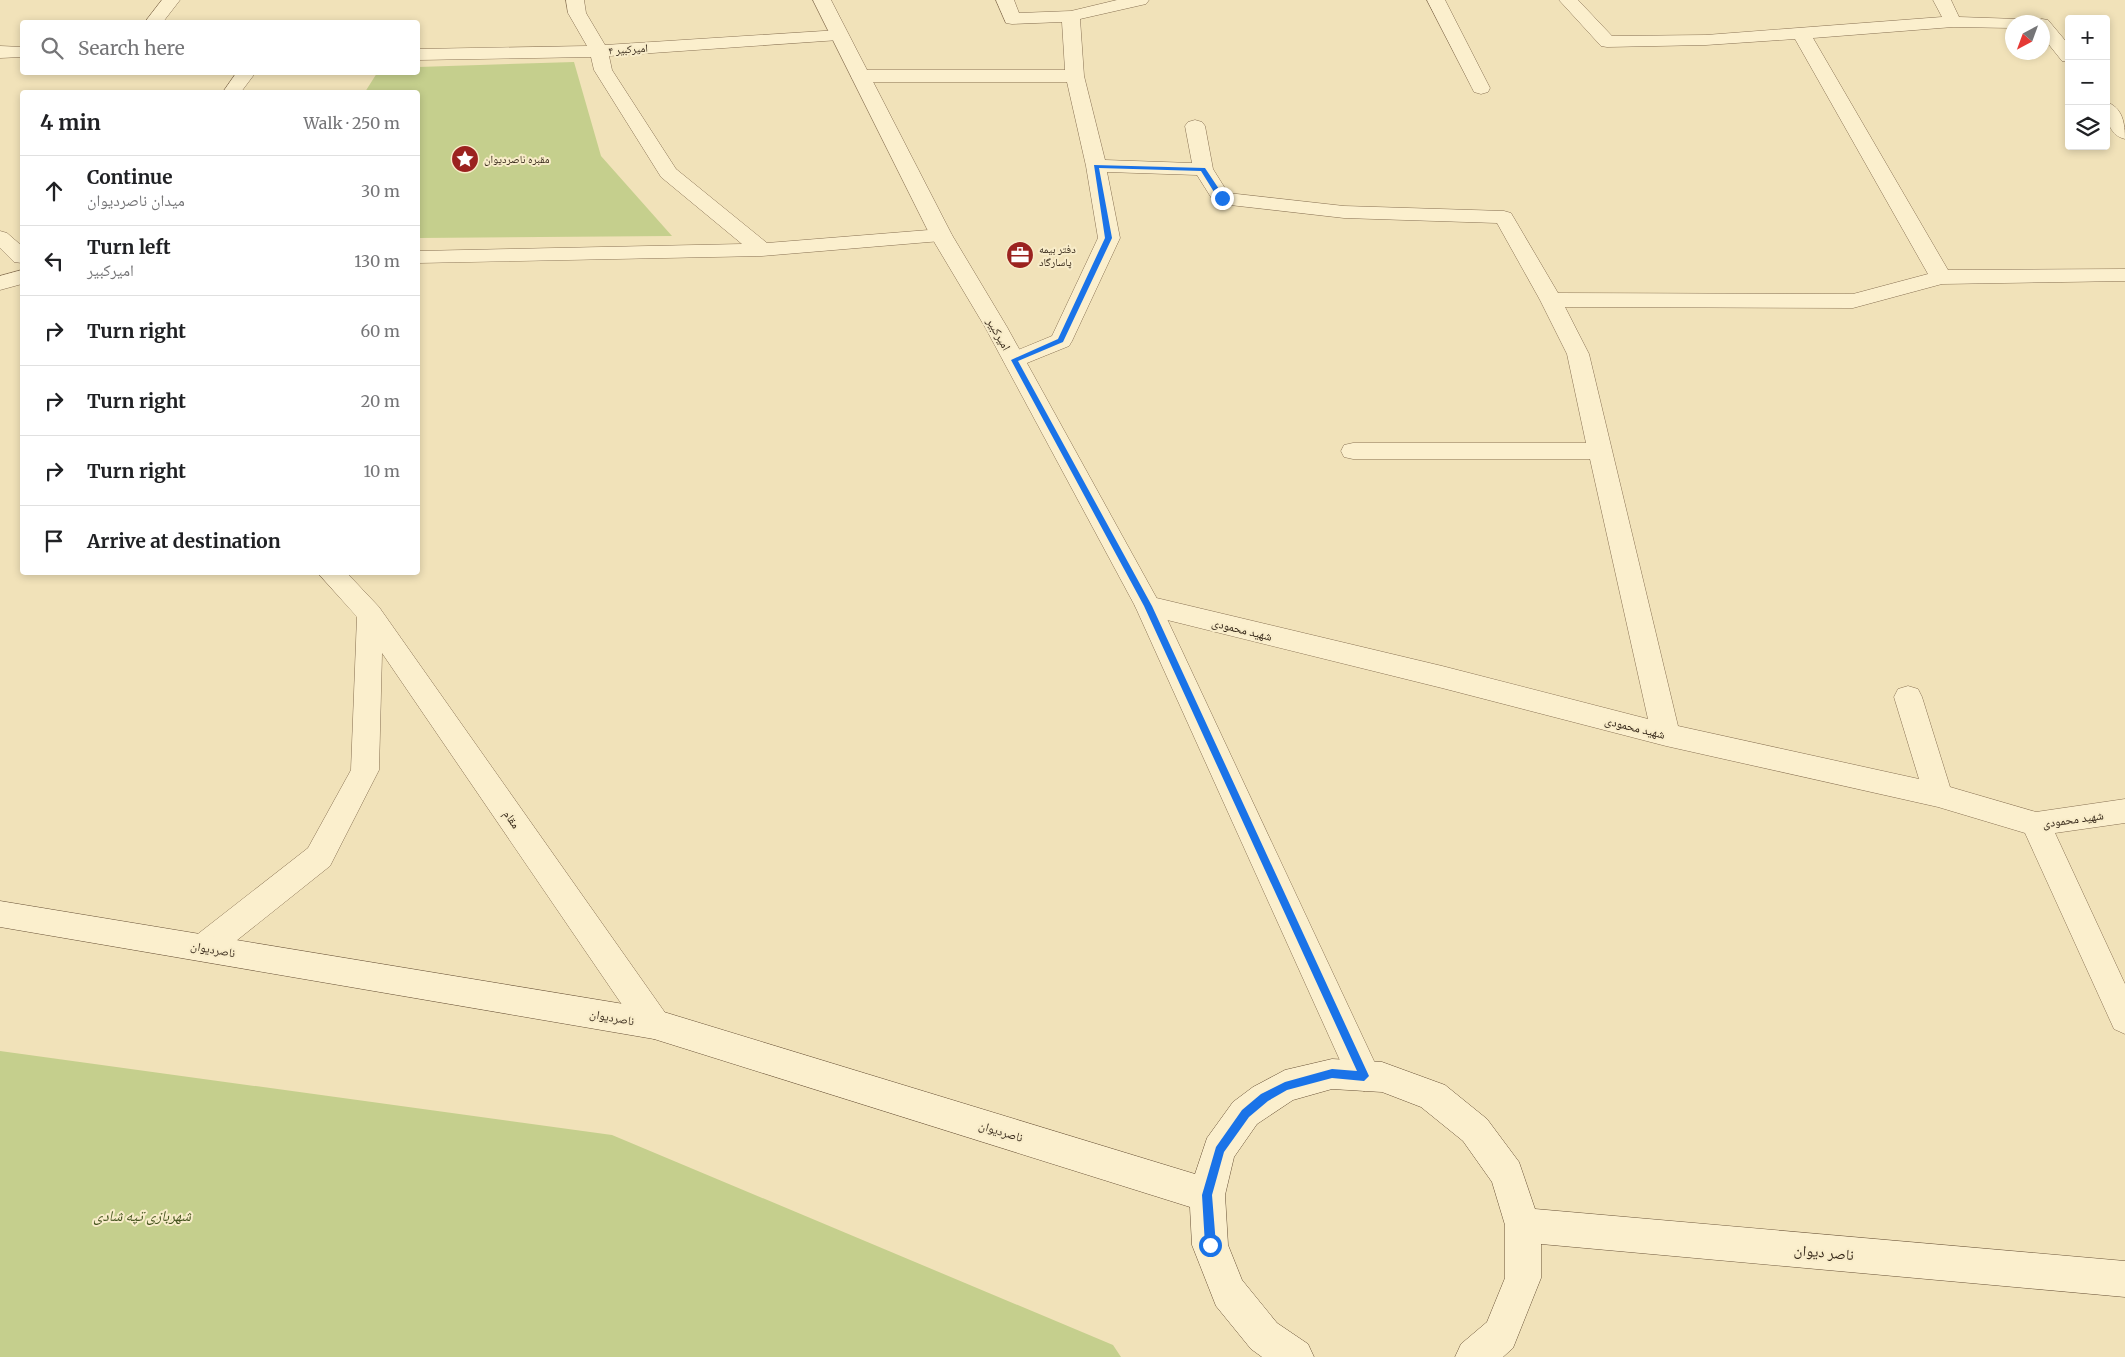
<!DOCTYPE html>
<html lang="en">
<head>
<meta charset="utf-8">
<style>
	:root { --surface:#fff; --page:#f2f2f2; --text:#202124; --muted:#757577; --line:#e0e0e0 }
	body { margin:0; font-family:Merriweather,"Noto Naskh Arabic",serif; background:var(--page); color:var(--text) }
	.controls { position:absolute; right:15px; top:15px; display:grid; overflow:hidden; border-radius:5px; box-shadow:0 2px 8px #0003 }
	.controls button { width:45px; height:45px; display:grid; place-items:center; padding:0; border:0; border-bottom:1px solid var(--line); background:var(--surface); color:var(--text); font:25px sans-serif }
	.compass { position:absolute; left:2005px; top:15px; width:45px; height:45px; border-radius:50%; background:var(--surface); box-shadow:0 2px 8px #0003; rotate:221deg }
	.stop { position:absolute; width:15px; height:15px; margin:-11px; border:4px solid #1a73e8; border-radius:50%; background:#fff }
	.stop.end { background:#1a73e8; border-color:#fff; box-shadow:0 1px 5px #0008 }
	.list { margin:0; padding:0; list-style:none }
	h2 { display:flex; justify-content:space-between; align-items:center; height:65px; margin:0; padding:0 20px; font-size:21px }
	h2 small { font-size:16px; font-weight:400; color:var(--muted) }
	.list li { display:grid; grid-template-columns:32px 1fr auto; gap:15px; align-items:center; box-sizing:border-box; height:70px; padding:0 20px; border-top:1px solid var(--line) }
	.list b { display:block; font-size:19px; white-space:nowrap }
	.list p { margin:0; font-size:16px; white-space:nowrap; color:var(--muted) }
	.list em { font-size:16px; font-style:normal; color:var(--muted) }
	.icon { flex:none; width:28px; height:28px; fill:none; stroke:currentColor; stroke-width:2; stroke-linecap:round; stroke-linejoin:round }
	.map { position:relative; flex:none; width:2125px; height:1357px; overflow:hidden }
	.search { position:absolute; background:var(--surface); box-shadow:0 2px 8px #0003; left:20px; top:20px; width:400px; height:55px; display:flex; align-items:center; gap:12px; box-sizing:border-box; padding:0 18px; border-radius:5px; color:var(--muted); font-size:19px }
	.panel { position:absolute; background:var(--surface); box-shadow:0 2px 8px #0003; left:20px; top:90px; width:400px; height:485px; border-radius:5px }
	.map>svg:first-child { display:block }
	.green { fill:#c5cf8d }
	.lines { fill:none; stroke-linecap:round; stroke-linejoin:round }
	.minor-casing { stroke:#887153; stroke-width:1 }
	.tertiary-casing { stroke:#887153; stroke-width:1 }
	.secondary-casing { stroke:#695237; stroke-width:1 }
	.minor { fill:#fbefcd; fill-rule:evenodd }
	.tertiary { fill:#fbefcd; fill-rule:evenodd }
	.secondary { fill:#fbefcd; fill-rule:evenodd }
	.route { fill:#1a73e8 }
	.labels { text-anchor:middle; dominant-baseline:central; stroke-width:4; stroke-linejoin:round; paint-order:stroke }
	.far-street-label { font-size:11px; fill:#362819; stroke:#f8ecc9 }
	.far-poi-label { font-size:11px; fill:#362819; stroke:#f8ecc9; text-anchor:start }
	.street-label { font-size:12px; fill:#362819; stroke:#f8ecc9 }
	.near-park-label { font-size:15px; font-style:italic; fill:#45541e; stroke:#f8ecc9 }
	.near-street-label { font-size:15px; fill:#362819; stroke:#f8ecc9 }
</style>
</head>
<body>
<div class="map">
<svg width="2125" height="1357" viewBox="0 0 2125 1357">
	<rect width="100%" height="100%" fill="#f1e2b9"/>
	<path class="green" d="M574,62L601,156L672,236L418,238V92H365L377,73L418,72V67Z
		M0,1051L612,1135L1113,1345L1121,1357H0Z"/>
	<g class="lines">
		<g class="minor-casing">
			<path id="minor" d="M162,0H180L163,22H145Z
				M566,0H584L586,13L605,45L839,30L845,31L848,35L845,39L839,40L609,56L612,70L676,169L767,243L941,229L948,231L952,235L948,239L941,241L762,256L418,263V251L742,244L661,177L594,70L591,57L418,60V49L587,46L568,13Z
				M996,0H1014L1019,13L1071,11L1117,0H1149L1146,4L1080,19L1084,76L1105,160L1192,163L1185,126L1188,122L1195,120L1202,122L1205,126L1213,169L1228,193L1344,206L1504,211L1511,213L1558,293L1853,294L1928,274L1795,39L1706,45L1607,47L1601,46L1559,0H1578L1612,36L1706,35L1942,17L1933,0H1951L1959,17L2018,19L2021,22H2012V28L1953,27L1813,38L1948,270L2125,269V281L1942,284L1853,308L1565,307L1589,354L1678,726L1919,779L1894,697L1898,689L1908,686L1918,689L1922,697L1950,787L2036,812L2125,799V823L2055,833L2125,984V1034L2114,1029L2025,833L1938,807L1666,746L1442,688L1139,613L1135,606L1139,599L1148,596L1442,666L1648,719L1590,459H1353L1344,457L1341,451L1344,445L1353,443H1586L1567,354L1540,300L1497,223L1344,218L1221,204L1214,202L1197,175L1107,172L1120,238L1072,341L1069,346L1022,365L1014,367L1006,365L1003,360L1006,355L1052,336L1098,238L1086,166L1067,82H860L853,80L851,76L853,72L860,70H1065L1062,22L1012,24L1006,23Z
				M1427,0H1445L1490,88L1488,92L1481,94L1474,92L1472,88Z
				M2042,19L2048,20L2069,45V62L2062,61L2042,36V22H2034Z
				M0,46L22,47V57L0,58Z
				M237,72H256L241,92H223Z
				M2106,102C2123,107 2125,124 2125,139C2108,135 2106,117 2106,102Z
				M22,270V284L0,290V276Z"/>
		</g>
		<g class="tertiary-casing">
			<path id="tertiary" d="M813,0H831L952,235L1007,327L1161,606L1381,1076L1376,1087L1364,1091L1352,1087L1135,606L985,327L930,235Z
				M0,231L7,233L22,246V263L14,262L0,248Z
				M317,572H346L379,607L666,1014L670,1024L666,1034L654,1039L642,1034L382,653L379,770L330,866L216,957L205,961L194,957L189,947L194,937L308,848L351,770L357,617Z"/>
		</g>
		<g class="secondary-casing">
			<path id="secondary" d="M0,901L654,1009L1195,1174L1207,1138L1233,1102L1253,1087L1285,1070L1332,1059L1382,1062L1445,1085L1487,1119L1519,1162L1535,1209L2125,1261V1297L1541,1244V1278L1513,1348L1503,1357H1455L1461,1344L1487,1322L1505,1278V1225L1492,1182L1463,1141L1421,1107L1382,1092L1332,1089L1293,1100L1257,1124L1234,1157L1225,1195L1228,1245L1242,1280L1277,1323L1308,1344L1314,1357H1262L1251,1349L1216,1306L1192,1245L1190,1207L654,1039L0,927Z"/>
		</g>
		<use href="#minor" class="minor"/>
		<use href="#tertiary" class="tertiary"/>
		<use href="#secondary" class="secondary"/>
	</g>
	<path class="route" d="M1094,165L1205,168L1225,198L1219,200L1201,171L1099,168L1112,238L1063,342L1018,361L1152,606L1369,1076L1364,1081L1332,1078L1287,1090L1268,1101L1249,1117L1224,1152L1212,1195L1216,1245L1214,1248L1210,1250L1207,1248L1205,1245L1202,1195L1216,1147L1242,1110L1261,1094L1285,1082L1332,1069L1357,1071L1144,606L1011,360L1058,339L1105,238Z"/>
	<defs>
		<g id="sight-disc" transform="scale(1.4375)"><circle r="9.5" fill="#9b221f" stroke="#f8ecc9"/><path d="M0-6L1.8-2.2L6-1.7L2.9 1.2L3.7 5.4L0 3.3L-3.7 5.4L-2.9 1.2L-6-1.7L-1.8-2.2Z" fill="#fff"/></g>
		<g id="office-disc" transform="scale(1.4375)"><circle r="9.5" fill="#9b221f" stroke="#f8ecc9"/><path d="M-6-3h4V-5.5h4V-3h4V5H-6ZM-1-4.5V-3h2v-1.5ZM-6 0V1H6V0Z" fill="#fff"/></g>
	</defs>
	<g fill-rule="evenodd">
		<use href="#sight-disc" x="465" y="159"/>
		<use href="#office-disc" x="1020" y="255"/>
	</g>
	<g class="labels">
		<g class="far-street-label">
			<text transform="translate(628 49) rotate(-4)">امیرکبیر ۴</text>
		</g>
		<g class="far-poi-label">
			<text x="484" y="159">مقبره ناصردیوان</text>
			<text x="1039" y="249">دفتر بیمه<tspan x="1039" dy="13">پاسارگاد</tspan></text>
		</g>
		<g class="street-label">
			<text transform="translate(999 334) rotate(60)">امیرکبیر</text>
			<text transform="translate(1242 629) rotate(14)">شهید محمودی</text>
			<text transform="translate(1635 727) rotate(14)">شهید محمودی</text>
			<text transform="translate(512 819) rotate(55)">مقام</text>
			<text transform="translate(2073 819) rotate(-8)">شهید محمودی</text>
			<text transform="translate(213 949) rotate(10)">ناصردیوان</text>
			<text transform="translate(612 1017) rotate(10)">ناصردیوان</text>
			<text transform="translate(1001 1131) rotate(17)">ناصردیوان</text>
		</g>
		<g class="near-park-label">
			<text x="142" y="1215">شهربازی تپه شادی</text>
		</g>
		<g class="near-street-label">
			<text transform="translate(1824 1252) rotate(5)">ناصر دیوان</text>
		</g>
	</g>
</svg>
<div class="controls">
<button>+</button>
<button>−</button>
<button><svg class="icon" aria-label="layers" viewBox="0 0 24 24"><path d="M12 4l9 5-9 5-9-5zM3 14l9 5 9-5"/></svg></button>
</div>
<svg class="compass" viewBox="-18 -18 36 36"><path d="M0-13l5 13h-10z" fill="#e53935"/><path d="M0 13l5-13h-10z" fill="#757577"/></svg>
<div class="stop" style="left:1210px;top:1245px"></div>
<div class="stop end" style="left:1222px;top:198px"></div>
<div class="search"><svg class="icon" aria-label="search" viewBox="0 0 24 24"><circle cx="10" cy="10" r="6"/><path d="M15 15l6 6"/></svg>Search here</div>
<section class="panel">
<h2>4 min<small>Walk · 250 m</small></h2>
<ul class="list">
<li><svg class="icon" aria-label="ahead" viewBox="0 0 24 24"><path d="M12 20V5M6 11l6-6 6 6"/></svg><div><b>Continue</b><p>میدان ناصردیوان</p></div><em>30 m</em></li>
<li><svg class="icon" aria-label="left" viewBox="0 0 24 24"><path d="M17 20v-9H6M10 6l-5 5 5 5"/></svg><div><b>Turn left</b><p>امیرکبیر</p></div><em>130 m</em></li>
<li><svg class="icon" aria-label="right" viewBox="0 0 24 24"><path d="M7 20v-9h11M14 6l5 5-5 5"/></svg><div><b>Turn right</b></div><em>60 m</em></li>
<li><svg class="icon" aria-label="right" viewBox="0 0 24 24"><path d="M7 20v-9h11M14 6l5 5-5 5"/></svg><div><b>Turn right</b></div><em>20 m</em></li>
<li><svg class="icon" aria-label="right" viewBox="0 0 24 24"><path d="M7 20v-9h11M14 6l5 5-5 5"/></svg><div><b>Turn right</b></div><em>10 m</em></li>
<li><svg class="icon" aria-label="arrive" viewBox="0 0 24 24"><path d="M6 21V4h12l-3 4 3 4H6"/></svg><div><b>Arrive at destination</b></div></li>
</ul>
</section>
</div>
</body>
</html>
